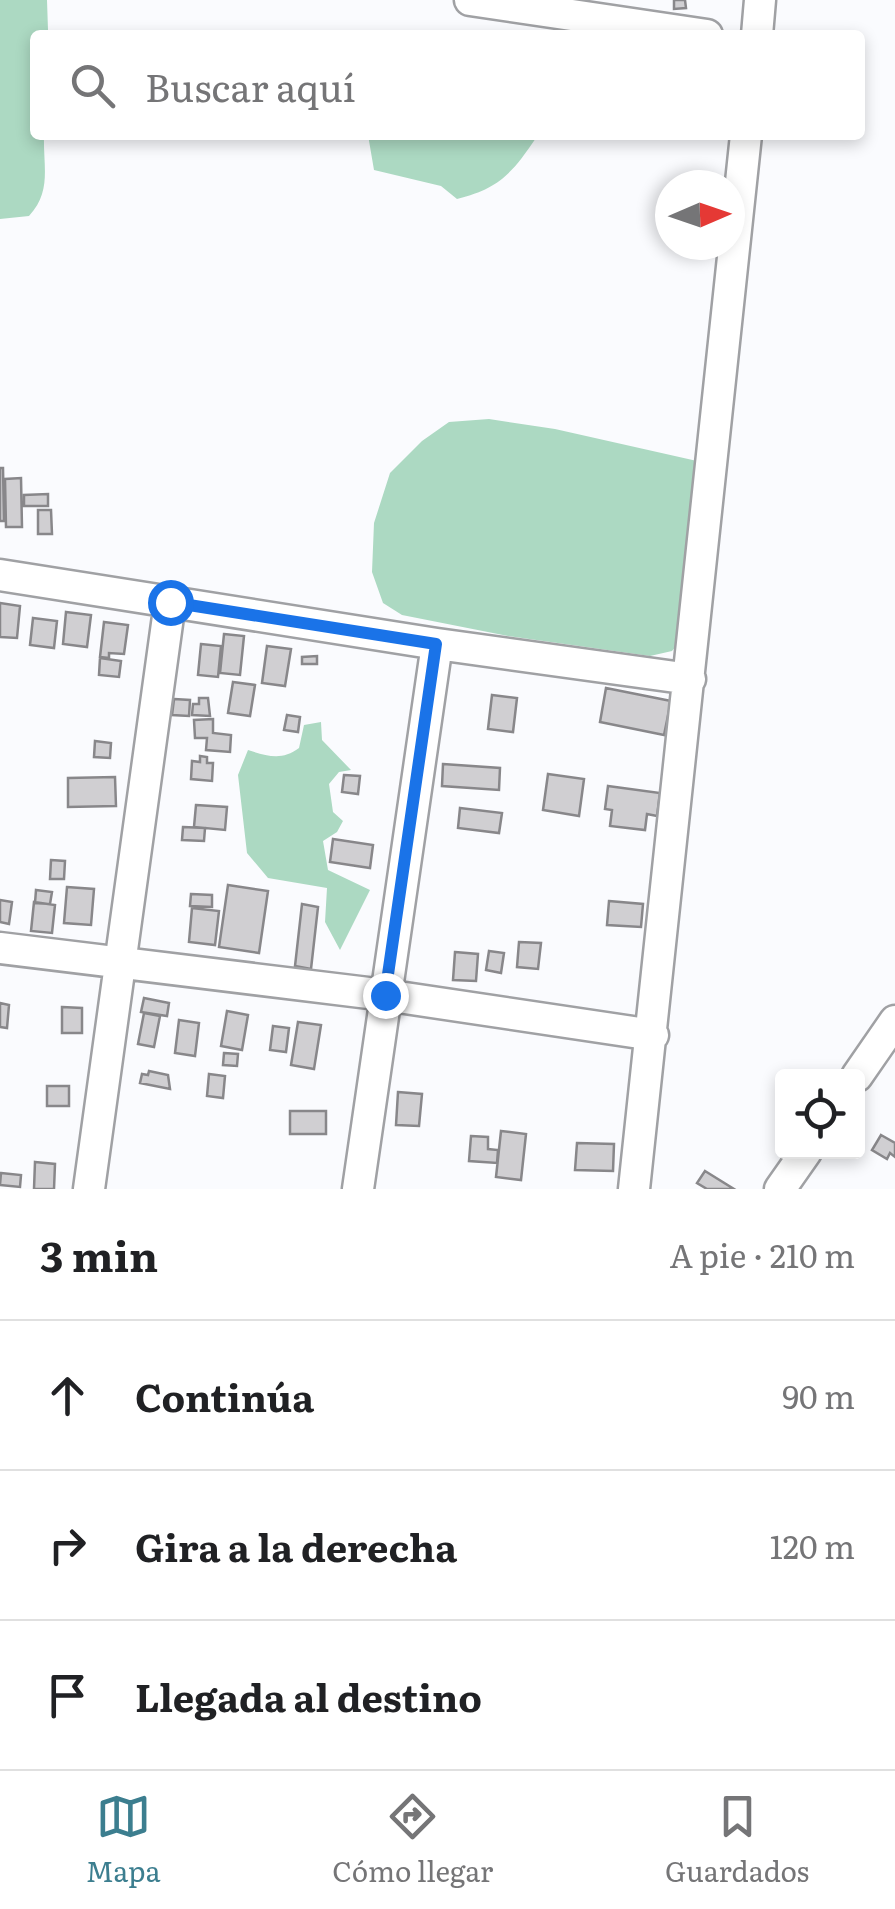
<!DOCTYPE html>
<html lang="es">
<head>
<meta charset="utf-8">
<style>
	:root { --surface:#fff; --page:#f2f2f2; --text:#202124; --muted:#757577; --line:#e0e0e0; --accent:#3c7e8f }
	body { margin:0; font-family:Literata,serif; background:var(--page); color:var(--text) }
	.controls { position:absolute; right:30px; bottom:30px; display:grid; overflow:hidden; border-radius:10px; box-shadow:0 5px 15px #0003 }
	.controls button { width:90px; height:90px; display:grid; place-items:center; padding:0; border:0; border-bottom:2px solid var(--line); background:var(--surface); color:var(--text); font:50px sans-serif }
	.compass { position:absolute; left:655px; top:170px; width:90px; height:90px; border-radius:50%; background:var(--surface); box-shadow:0 5px 15px #0003; rotate:88deg }
	.stop { position:absolute; width:30px; height:30px; margin:-22px; border:8px solid #1a73e8; border-radius:50%; background:#fff }
	.stop.end { background:#1a73e8; border-color:#fff; box-shadow:0 2px 10px #0008 }
	.list { margin:0; padding:0; list-style:none }
	h2 { display:flex; justify-content:space-between; align-items:center; height:130px; margin:0; padding:0 40px; font-size:42px }
	h2 small { font-size:32px; font-weight:400; color:var(--muted) }
	.list li { display:grid; grid-template-columns:65px 1fr auto; gap:30px; align-items:center; box-sizing:border-box; height:150px; padding:0 40px; border-top:2px solid var(--line) }
	.list b { display:block; font-size:38px; white-space:nowrap }
	.list em { font-size:32px; font-style:normal; color:var(--muted) }
	.icon { flex:none; width:55px; height:55px; fill:none; stroke:currentColor; stroke-width:2; stroke-linecap:round; stroke-linejoin:round }
	.map { position:relative; flex:none; width:895px; height:1189px; overflow:hidden }
	.search { position:absolute; background:var(--surface); box-shadow:0 5px 15px #0003; left:30px; right:30px; top:30px; height:110px; display:flex; align-items:center; gap:25px; box-sizing:border-box; padding:0 35px; border-radius:10px; color:var(--muted); font-size:38px }
	.sheet { height:580px; background:var(--surface) }
	nav { display:flex; justify-content:space-around; align-items:center; box-sizing:border-box; height:140px; border-top:2px solid var(--line); background:var(--surface); font-size:28px; color:var(--muted) }
	nav a { display:grid; justify-items:center; gap:5px }
	nav .on { color:var(--accent) }
	.map>svg:first-child { display:block }
	.green { fill:#acd9c2 }
	.building { fill:#d0cfd2; stroke:#88878a; stroke-width:2.5 }
	.lines { fill:none; stroke-linecap:round; stroke-linejoin:round }
	.minor-casing { stroke:#a0a1a4; stroke-width:35 }
	.minor { stroke:#fff; stroke-width:30 }
	.route { stroke:#1a73e8; stroke-width:12 }
</style>
</head>
<body>
<div class="map">
<svg width="895" height="1189" viewBox="0 0 895 1189">
	<rect width="100%" height="100%" fill="#fafbfe"/>
	<path class="green" d="M0,0H47L48,30V35H35V135H44C43,167 52,191 29,216L0,219Z
		M368,135H536V138C512,173 500,188 457,199L441,186L374,170Z
		M489,419L555,429L697,461L686,634L672,651L650,656L508,636L402,615L383,603L372,572L374,523L390,473L422,441L449,422Z
		M321,722L322,740L351,770L339,772L329,784L333,812L343,821L337,832L323,841L328,870L370,890L340,950L325,922L327,888L268,878L247,853L238,775L248,750C267,756 282,761 299,748L304,725Z"/>
	<path class="building" d="M674,0H685L686,8L674,9Z
		M0,468H3L4,521H0Z
		M21,478L22,527H6L5,479Z
		M48,494V506H24V495Z
		M38,510H51L52,534H38Z
		M0,603L20,606L17,638L0,637Z
		M66,612L91,615L87,647L63,644Z
		M33,618L57,621L54,648L30,645Z
		M104,622L128,625L124,654L109,653V658L100,657Z
		M224,634L244,636L240,675L220,673Z
		M201,644L221,646L218,677L198,675Z
		M267,646L291,649L285,686L262,683Z
		M317,656V664H302V657Z
		M100,658L121,661L119,677L99,675Z
		M233,682L255,685L250,716L228,713Z
		M606,688L671,701L664,735L600,722Z
		M492,695L517,698L513,732L488,729Z
		M199,698H208L210,716L192,715L193,704H199Z
		M174,699L190,700L189,716L172,715Z
		M287,715L300,717L298,732L284,730Z
		M213,719V733L231,735L230,752L206,750L207,738H195L194,720Z
		M95,741L111,743L110,758L94,757Z
		M200,756L207,757V763H213L212,781L191,779L192,761L200,762Z
		M443,764L500,768L499,790L442,786Z
		M548,774L584,779L579,816L543,810Z
		M344,775L360,776L358,794L342,792Z
		M115,777L116,806L68,807V778Z
		M608,786L660,793L657,816L647,814L645,830L610,826L612,810L605,809Z
		M196,805L227,807L225,830L194,827Z
		M460,808L502,813L499,833L458,828Z
		M183,827L205,828L204,841L182,840Z
		M333,839L373,845L370,868L330,862Z
		M51,860L65,861L64,879H50Z
		M228,885L268,891L259,953L219,947Z
		M67,887L94,889L91,925L64,923Z
		M36,890L52,892L50,904L35,903Z
		M191,894L212,895V907L190,906Z
		M0,900L12,902L9,924L0,922Z
		M609,901L643,904L641,927L607,925Z
		M34,902L55,905L52,933L31,931Z
		M302,904L318,907L311,969L295,966Z
		M192,908L219,911L215,945L189,942Z
		M519,942L541,943L538,969L517,967Z
		M489,951L504,953L501,973L486,970Z
		M455,952L478,954L476,981L453,980Z
		M144,998L169,1003L167,1016L141,1012Z
		M0,1003L9,1005L7,1028L0,1027Z
		M62,1007L82,1008V1033H62Z
		M227,1011L248,1015L242,1050L221,1046Z
		M144,1013L160,1016L154,1047L138,1044Z
		M179,1020L199,1023L195,1056L175,1053Z
		M298,1022L321,1025L314,1069L291,1065Z
		M273,1026L289,1028L286,1052L270,1050Z
		M224,1053L238,1054L237,1066L223,1065Z
		M149,1071L168,1075L170,1089L140,1083L142,1074L148,1075Z
		M209,1074L225,1076L223,1098L207,1096Z
		M47,1086H69V1106H47Z
		M398,1092L422,1094L419,1126L396,1125Z
		M290,1111H326V1134H290Z
		M501,1131L526,1134L521,1180L496,1177Z
		M881,1135L895,1143V1157L890,1153L887,1159L872,1150Z
		M471,1136L488,1137V1149L498,1150L497,1163L469,1161Z
		M577,1143L614,1144L613,1171L575,1170Z
		M35,1162L55,1164L54,1189H34Z
		M705,1171L734,1189H707L697,1183Z
		M1,1173L21,1175L20,1187L0,1185Z"/>
	<g class="lines">
		<g class="minor-casing">
			<path id="minor" d="M470,0L707,35
				M757,35L760,0
				M0,575L437,644L690,679
				M0,948L385,995L653,1035
				M857,1076L895,1021
				M89,1189L170,602
				M358,1189L437,644
				M634,1189L746,135
				M780,1189L806,1152"/>
		</g>
		<use href="#minor" class="minor"/>
	</g>
	<g class="lines">
		<path class="route" d="M170,602L436,644L385,995"/>
	</g>
</svg>
<div class="controls">
<button><svg class="icon" aria-label="locate" viewBox="0 0 24 24"><circle cx="12" cy="12" r="6"/><path d="M12 2v4M12 18v4M2 12h4M18 12h4"/></svg></button>
</div>
<svg class="compass" viewBox="-18 -18 36 36"><path d="M0-13l5 13h-10z" fill="#e53935"/><path d="M0 13l5-13h-10z" fill="#757577"/></svg>
<div class="stop" style="left:170px;top:602px"></div>
<div class="stop end" style="left:385px;top:995px"></div>
<div class="search"><svg class="icon" aria-label="search" viewBox="0 0 24 24"><circle cx="10" cy="10" r="6"/><path d="M15 15l6 6"/></svg>Buscar aquí</div>
</div>
<section class="sheet">
<h2>3 min<small>A pie · 210 m</small></h2>
<ul class="list">
<li><svg class="icon" aria-label="ahead" viewBox="0 0 24 24"><path d="M12 20V5M6 11l6-6 6 6"/></svg><div><b>Continúa</b></div><em>90 m</em></li>
<li><svg class="icon" aria-label="right" viewBox="0 0 24 24"><path d="M7 20v-9h11M14 6l5 5-5 5"/></svg><div><b>Gira a la derecha</b></div><em>120 m</em></li>
<li><svg class="icon" aria-label="arrive" viewBox="0 0 24 24"><path d="M6 21V4h12l-3 4 3 4H6"/></svg><div><b>Llegada al destino</b></div></li>
</ul>
</section>
<nav>
<a class="on"><svg class="icon" aria-label="map" viewBox="0 0 24 24"><path d="M3 6l6-2 6 2 6-2v14l-6 2-6-2-6 2zM9 4v14M15 6v14"/></svg>Mapa</a>
<a><svg class="icon" aria-label="directions" viewBox="0 0 24 24"><path d="M12 3l9 9-9 9-9-9zM9 14v-3h6M13 9l2 2-2 2"/></svg>Cómo llegar</a>
<a><svg class="icon" aria-label="saved" viewBox="0 0 24 24"><path d="M7 4h10v16l-5-4-5 4z"/></svg>Guardados</a>
</nav>
</body>
</html>
